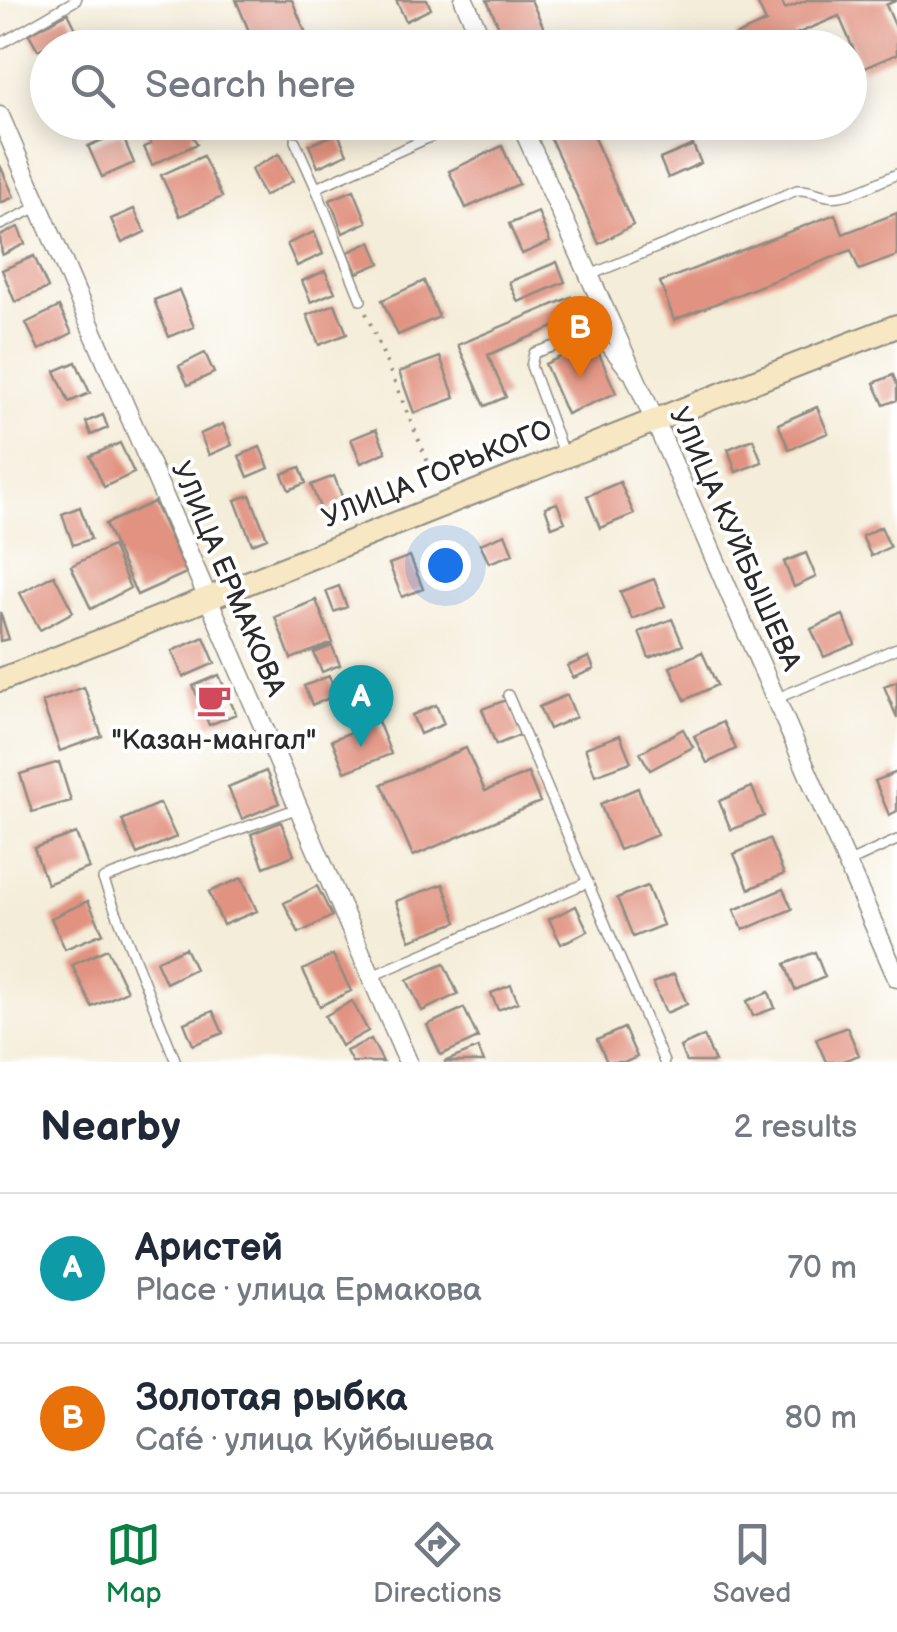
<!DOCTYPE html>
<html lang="en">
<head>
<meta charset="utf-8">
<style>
	:root { --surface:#fff; --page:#f6f6f7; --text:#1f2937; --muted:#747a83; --line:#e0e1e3; --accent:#0b8043 }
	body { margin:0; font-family:"Balsamiq Sans",sans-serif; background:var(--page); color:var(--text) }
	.you { position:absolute; left:445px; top:565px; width:35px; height:35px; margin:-25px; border:8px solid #fff; border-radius:50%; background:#1a73e8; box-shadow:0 0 0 15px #1a73e833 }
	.badge { display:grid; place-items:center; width:65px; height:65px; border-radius:50%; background:var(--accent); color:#fff; font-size:32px; font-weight:700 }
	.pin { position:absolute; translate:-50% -82px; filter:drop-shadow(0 2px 5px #0008) }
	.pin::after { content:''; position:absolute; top:52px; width:35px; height:30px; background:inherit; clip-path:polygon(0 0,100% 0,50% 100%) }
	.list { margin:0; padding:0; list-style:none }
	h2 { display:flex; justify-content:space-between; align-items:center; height:130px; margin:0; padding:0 40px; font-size:42px }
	h2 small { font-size:32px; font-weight:400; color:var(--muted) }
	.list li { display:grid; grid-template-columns:65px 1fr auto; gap:30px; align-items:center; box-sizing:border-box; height:150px; padding:0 40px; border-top:2px solid var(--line) }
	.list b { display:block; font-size:38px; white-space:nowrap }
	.list p { margin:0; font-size:32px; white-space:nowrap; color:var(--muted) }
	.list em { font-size:32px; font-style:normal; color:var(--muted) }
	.icon { flex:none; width:55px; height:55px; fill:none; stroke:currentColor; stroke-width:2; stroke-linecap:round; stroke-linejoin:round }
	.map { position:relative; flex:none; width:897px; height:1062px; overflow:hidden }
	.search { position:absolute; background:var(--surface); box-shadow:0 5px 25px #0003; left:30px; right:30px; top:30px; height:110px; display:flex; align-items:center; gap:25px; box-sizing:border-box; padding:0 35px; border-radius:55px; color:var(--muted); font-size:38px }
	.sheet { height:430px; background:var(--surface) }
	nav { display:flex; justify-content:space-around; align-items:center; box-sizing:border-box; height:140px; border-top:2px solid var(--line); background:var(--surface); font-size:28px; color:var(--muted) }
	nav a { display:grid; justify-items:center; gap:5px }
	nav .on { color:var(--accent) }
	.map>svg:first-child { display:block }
	.building { fill:#e19280 }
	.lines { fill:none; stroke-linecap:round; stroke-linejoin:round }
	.lane-casing { stroke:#908c82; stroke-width:12 }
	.street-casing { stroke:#908c82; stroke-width:21 }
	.secondary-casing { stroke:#908c82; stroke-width:26 }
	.path { stroke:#908c82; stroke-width:4; stroke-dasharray:2.5 8; stroke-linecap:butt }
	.lane { stroke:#fff; stroke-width:9 }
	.street { stroke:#fff; stroke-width:18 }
	.secondary { stroke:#f7e8c3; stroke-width:22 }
	.labels { text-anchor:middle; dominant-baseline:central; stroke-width:8; stroke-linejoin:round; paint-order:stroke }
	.street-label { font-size:28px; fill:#2b2b2b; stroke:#fff }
	.poi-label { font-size:28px; fill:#2b2b2b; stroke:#fff }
</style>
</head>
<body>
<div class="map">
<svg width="897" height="1062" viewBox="0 0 897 1062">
	<rect width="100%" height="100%" fill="#fff"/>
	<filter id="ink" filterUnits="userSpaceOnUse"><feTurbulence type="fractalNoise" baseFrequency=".01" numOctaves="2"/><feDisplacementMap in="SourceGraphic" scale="20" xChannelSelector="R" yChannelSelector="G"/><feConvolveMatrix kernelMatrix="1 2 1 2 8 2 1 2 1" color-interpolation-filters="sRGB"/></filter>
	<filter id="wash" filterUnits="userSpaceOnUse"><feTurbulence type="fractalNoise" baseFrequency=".0048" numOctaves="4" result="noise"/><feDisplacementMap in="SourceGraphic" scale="40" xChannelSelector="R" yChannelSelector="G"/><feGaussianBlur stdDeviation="2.25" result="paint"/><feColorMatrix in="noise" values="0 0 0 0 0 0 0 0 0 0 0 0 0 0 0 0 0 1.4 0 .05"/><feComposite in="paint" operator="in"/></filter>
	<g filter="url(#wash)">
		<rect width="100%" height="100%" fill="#f4edd9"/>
		<g id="blocks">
			<path class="building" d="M236,0H292L312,48H256Z
				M396,0H427L431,9L406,21Z
				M487,0H531L553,48H508Z
				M756,0H781L785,9L807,0H897L886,5L897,30V54L862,69L839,16L794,35L800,48H771L769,43L760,48H740L735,36L766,22Z
				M68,13L76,29L38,50L29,34Z
				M394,38L397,48H369V47Z
				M141,122H218L192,134L197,144L152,165L144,147L151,144Z
				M543,122H587L633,225L599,244Z
				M121,132L134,163L102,177L88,146Z
				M338,133L347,154L318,167L309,145Z
				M693,145L701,163L668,178L660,159Z
				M502,146L519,184L466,208L449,171Z
				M279,154L293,181L264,196L251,169Z
				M203,156L222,197L180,216L161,175Z
				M0,165L14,197L0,203Z
				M354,190L367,222L343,233L330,200Z
				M134,209L145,232L122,243L111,219Z
				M538,212L550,242L522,254L509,224Z
				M897,213V256L859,270L851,250L674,320L660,282L835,214L843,234Z
				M18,227L25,244L2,255L0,236Z
				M314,232L323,254L297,266L287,244Z
				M371,242L380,263L357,273L348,252Z
				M34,256L48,288L15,302L2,270Z
				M557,262L565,282L518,302L509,282Z
				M325,271L335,292L311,302L302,281Z
				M424,281L439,317L398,335L382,300Z
				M179,290L194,327L169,337L154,300Z
				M571,297L579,316L488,355L506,397L485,406L458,345Z
				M335,304L347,334L319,345L307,315Z
				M59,307L72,333L39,350L26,323Z
				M594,342L616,393L567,414L545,364Z
				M205,353L214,373L188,385L179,366Z
				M440,357L455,398L414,413L399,372Z
				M76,362L90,393L69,402L55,371Z
				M893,375L897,385V400L884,405L874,383Z
				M817,407L828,433L789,449L778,424Z
				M103,415L108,428L91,435L86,422Z
				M223,424L232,445L209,455L200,434Z
				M376,429L386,452L361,463L351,439Z
				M753,439L762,462L736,472L728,449Z
				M120,443L134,473L104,487L90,456Z
				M260,447L269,468L248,477L239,456Z
				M300,467L306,483L289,490L282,474Z
				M334,476L345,504L322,513L311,485Z
				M620,482L634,514L600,528L587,496Z
				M250,495L267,538L252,544L235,500Z
				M154,502L186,573L137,595L105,524Z
				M557,503L565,522L552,527L545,507Z
				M80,507L91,539L73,545L62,514Z
				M881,527L890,547L871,556L862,536Z
				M505,534L513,554L489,563L480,544Z
				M112,546L130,588L91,609L71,566Z
				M806,553L816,577L794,587L784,562Z
				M410,556L423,589L402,597L389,564Z
				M54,575L73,612L40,630L20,593Z
				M654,579L665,606L632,619L620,592Z
				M339,586L347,607L334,612L326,591Z
				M316,600L333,643L291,659L275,617Z
				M0,612L9,639L0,641Z
				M843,615L855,644L824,657L811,629Z
				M672,619L683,645L649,658L639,632Z
				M204,637L215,663L183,677L172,651Z
				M332,646L340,665L322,672L314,653Z
				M702,652L717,685L685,700L670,667Z
				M589,657L594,669L573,678L568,666Z
				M219,675L236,714L209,725L193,686Z
				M329,676L337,695L312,705L304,686Z
				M897,681V718L884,686Z
				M84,687L102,736L60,751L42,702Z
				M567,695L576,717L549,729L539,707Z
				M506,700L520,735L496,745L482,709Z
				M436,705L444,724L420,734L412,715Z
				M378,721L391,754L345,772L332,740Z
				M723,722L736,749L707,763L694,736Z
				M683,729L693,747L650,770L640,753Z
				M620,735L631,762L595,775L585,748Z
				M466,748L485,791L528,773L540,802L413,856L382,784Z
				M59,762L71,801L32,812L20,774Z
				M266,771L279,803L242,819L228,787Z
				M897,772V811L889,815L875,781Z
				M752,787L764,816L731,830L719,801Z
				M638,788L657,835L619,850L600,804Z
				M160,803L176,837L137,854L122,820Z
				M281,822L294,855L264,867L251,834Z
				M76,833L89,868L47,884L34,848Z
				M769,839L784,874L749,889L734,854Z
				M242,878L257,911L223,925L209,892Z
				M443,884L457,922L410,940L396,901Z
				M317,886L332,916L299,933L284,903Z
				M647,886L663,925L633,937L617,898Z
				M783,889L792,909L743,930L734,910Z
				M88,901L103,933L65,949L51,918Z
				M576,906L588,931L561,944L549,919Z
				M185,948L195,969L166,983L156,961Z
				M107,949L127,991L92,1007L72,965Z
				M815,952L825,977L795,990L785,964Z
				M333,955L351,991L320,1006L303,970Z
				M444,964L458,994L422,1011L407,980Z
				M674,974L687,1004L666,1013L653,983Z
				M511,985L518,1002L498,1010L491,993Z
				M769,992L775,1008L753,1016L747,1001Z
				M352,1001L368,1031L341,1046L325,1016Z
				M464,1008L478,1038L441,1055L427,1025Z
				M213,1011L223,1033L193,1045L184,1023Z
				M847,1027L859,1055L840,1062H826L816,1039Z
				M624,1028L637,1057L626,1062H607L597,1040Z
				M704,1036L715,1062H686L680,1047Z
				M371,1039L383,1062H352L346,1051Z
				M478,1048L484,1062H444Z"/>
		</g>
	</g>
	<g filter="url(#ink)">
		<use href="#blocks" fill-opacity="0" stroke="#908c82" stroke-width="2.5"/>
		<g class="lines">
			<g class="lane-casing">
				<path id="lane" d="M0,44L76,0
					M295,141L316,188L361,300
					M316,188L464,122
					M0,225L38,207
					M590,275L797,190C810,189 816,194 828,196C846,200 880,181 897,174
					M563,453L531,366L534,353L590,334L607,348L626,373
					M508,695L664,1062
					M775,699L897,648
					M847,863L897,840
					M372,976L588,882
					M176,1062L103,879L298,808"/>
			</g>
			<g class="street-casing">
				<path id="street" d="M464,0L486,48
					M0,116L408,1062
					M520,122L654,419L897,978"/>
			</g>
			<g class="secondary-casing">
				<path id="secondary" d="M0,680C300,564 597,441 897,326"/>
			</g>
			<path class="path" d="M366,313L437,484"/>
			<use href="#lane" class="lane"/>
			<use href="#street" class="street"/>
			<use href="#secondary" class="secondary"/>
		</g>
	</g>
	<defs>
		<g id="cafe-bare" transform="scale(2.7)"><path d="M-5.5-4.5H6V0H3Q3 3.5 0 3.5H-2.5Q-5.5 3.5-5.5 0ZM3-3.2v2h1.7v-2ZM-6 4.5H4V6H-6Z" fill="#d1495b" stroke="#fff" stroke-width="2.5" paint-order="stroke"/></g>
	</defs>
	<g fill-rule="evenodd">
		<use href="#cafe-bare" x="214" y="700"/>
	</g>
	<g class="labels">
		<g class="street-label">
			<text transform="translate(437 474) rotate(-22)">УЛИЦА ГОРЬКОГО</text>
			<text transform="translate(735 539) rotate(66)">УЛИЦА КУЙБЫШЕВА</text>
			<text transform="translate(228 579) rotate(67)">УЛИЦА ЕРМАКОВА</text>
		</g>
		<g class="poi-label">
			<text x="214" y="740">"Казан-мангал"</text>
		</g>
	</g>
</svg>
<div class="you"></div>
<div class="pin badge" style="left:361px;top:747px;background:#0f9aa8">A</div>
<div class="pin badge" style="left:580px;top:378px;background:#e8710a">B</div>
<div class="search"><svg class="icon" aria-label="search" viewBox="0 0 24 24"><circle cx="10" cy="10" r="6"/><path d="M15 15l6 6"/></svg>Search here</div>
</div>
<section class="sheet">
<h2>Nearby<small>2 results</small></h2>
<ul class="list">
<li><span class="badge" style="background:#0f9aa8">A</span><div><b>Аристей</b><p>Place · улица Ермакова</p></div><em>70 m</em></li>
<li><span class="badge" style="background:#e8710a">B</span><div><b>Золотая рыбка</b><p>Café · улица Куйбышева</p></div><em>80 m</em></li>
</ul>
</section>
<nav>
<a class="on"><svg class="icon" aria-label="map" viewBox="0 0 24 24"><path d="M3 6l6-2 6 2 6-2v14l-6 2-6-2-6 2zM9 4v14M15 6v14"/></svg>Map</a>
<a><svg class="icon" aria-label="directions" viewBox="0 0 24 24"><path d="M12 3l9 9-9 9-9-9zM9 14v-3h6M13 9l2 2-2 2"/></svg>Directions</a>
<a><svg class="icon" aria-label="saved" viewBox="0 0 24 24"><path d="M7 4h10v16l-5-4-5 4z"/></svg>Saved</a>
</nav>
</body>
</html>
